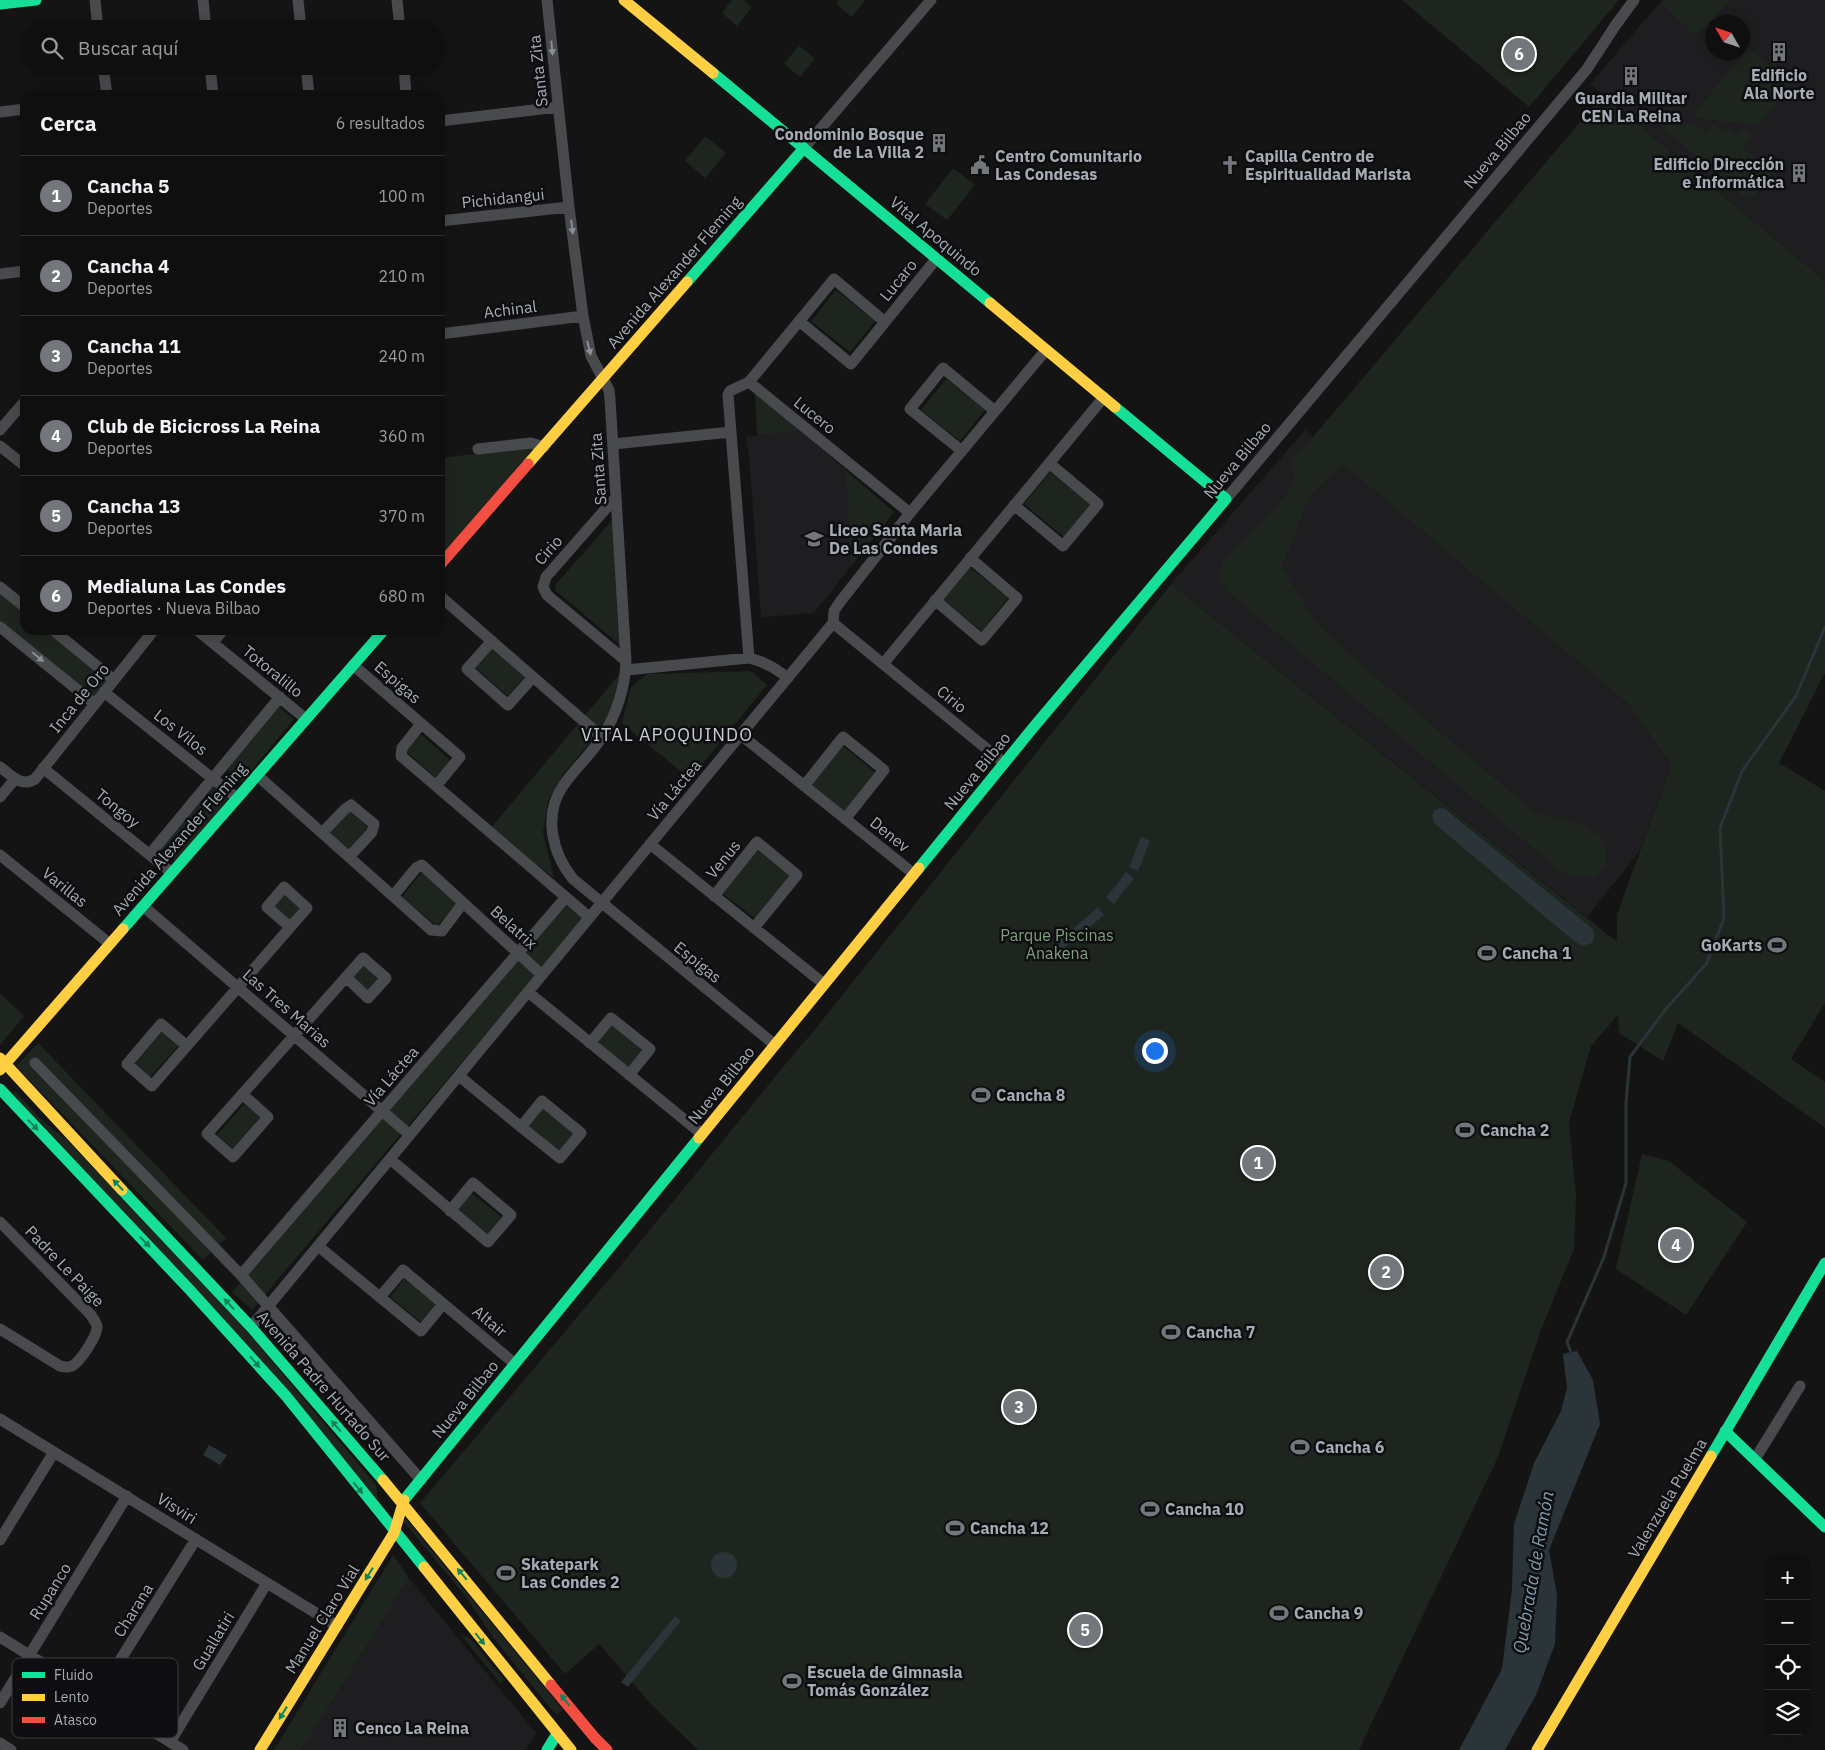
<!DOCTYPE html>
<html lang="es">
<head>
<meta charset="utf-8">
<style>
	:root { --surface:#0f0f0f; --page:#1d1d1d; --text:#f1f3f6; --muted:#9b9c9e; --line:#2f2f2f; --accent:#73777c }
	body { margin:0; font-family:"IBM Plex Sans",sans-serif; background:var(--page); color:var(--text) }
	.controls { position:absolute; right:15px; bottom:15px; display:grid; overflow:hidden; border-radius:10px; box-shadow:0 2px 12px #0003 }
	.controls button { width:45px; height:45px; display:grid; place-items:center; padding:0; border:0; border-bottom:1px solid var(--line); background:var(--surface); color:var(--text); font:25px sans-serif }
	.compass { position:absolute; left:1705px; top:15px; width:45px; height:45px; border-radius:50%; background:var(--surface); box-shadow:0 2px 12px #0003; rotate:309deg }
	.you { position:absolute; left:1154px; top:1050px; width:18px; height:18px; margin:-12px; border:4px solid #fff; border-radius:50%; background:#1a73e8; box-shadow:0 0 0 8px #1a73e833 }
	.badge { display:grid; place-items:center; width:32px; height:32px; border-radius:50%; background:var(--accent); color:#fff; font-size:16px; font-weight:700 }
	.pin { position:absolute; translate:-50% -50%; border:2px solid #fff; box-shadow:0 1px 5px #0006 }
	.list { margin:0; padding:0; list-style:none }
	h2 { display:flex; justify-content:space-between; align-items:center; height:65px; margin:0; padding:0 20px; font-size:21px }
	h2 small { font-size:16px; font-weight:400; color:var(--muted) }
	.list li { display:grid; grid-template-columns:32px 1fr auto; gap:15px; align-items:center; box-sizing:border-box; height:80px; padding:0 20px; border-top:1px solid var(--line) }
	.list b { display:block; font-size:19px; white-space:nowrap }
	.list p { margin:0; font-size:16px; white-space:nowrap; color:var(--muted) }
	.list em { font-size:16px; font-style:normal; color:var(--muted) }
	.icon { flex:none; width:28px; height:28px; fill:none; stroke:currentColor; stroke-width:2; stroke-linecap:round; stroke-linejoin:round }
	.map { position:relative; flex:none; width:1825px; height:1750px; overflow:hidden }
	.search { position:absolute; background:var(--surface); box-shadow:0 2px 12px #0003; left:20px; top:20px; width:425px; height:55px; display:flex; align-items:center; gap:12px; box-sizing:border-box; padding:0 18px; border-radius:28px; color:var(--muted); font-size:19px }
	.panel { position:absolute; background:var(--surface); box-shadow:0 2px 12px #0003; left:20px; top:90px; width:425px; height:545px; border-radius:15px }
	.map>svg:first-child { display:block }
	.built { fill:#1e1e20; fill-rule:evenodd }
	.green { fill:#1e241e }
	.water { fill:#2b3439 }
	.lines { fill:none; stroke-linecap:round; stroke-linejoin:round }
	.stream { stroke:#2b3439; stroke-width:3 }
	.street { stroke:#484a4d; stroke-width:11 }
	.fast { stroke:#16e098; stroke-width:11 }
	.slow { stroke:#ffcf43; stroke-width:11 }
	.jam { stroke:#f24e42; stroke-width:11 }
	.oneway { fill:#8a8f95 }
	.oneway2 { fill:#12825b }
	.labels { text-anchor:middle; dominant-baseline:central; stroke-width:5; stroke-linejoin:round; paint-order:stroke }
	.street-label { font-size:16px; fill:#a6acb4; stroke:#0e0e10 }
	.poi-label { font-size:16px; font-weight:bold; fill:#a6acb4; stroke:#0e0e10; text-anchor:start }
	.park-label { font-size:16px; fill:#7f9f7e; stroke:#0e0e10 }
	.neighbourhood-label { font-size:18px; letter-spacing:1px; fill:#c6cad1; stroke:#0e0e10 }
	.water-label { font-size:18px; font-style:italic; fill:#7e9cae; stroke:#0e0e10 }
	.key { fill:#0e0e10; stroke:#3c3d41; stroke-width:1 }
	.key-label { font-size:14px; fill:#a6acb4 }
</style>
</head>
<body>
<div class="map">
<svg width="1825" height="1750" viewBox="0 0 1825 1750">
	<rect width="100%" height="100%" fill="#141414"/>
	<path class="built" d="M1662,0H1825V281L1590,84ZM1712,22H1742V52H1712Z
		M800,430L894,512L814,613L761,617L749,456L746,437Z
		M1305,430L1628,704L1671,765L1639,852L1587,917L1171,584Z
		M409,1578L536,1733L525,1750H302Z"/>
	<path class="green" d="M732,0H743L752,7L737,26L722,13Z
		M839,0H865L852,17L836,4Z
		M1402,0H1619L1529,107Z
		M1666,0H1730L1696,36L1662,4Z
		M1743,43L1792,85L1758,125L1695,118V112L1744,54L1742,52Z
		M799,46L815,58L800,77L784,64Z
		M1603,95L1825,281V673L1779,763L1825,791V1003L1791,1059L1825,1082V1128L1678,1023L1663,1061L1619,1033L1618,1015L1591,1046L1569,1123L1576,1195L1574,1249L1541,1330L1498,1457L1359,1750H698L650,1703L599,1644L565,1674L420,1503L617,1270L802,1044L808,1038L1171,584L1617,942V915L1671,765L1628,704L1343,464L1310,496L1282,567L1316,622L1349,654L1534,812L1582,824L1600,835L1607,851L1605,867L1595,878L1576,877L1561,872L1227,591L1219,577L1223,560L1261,523L1288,493L1294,479L1291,460L1312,438Z
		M1665,119L1668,122L1695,124L1706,133L1714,124L1723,132L1728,127L1737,135L1743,128L1752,136L1743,147L1773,173L1749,201L1660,125Z
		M705,136L726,153L705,178L685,161Z
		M953,168L975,185L947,220L925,204Z
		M836,290L875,321L850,352L811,321Z
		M946,379L985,410L960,441L921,410Z
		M755,392L800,430L757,436Z
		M541,446L442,558L440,542V458Z
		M846,471L894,512L851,566Z
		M1050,472L1092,506L1065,538L1024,504Z
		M613,519L620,645L555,590L556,584Z
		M968,566L1008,598L982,631L942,599Z
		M0,592L25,613V630H46L107,681L94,700L0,622Z
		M495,646L527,674L508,696L476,668Z
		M623,670L618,694L607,717L588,745L564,773L548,801L543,832L554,878L490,829Z
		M751,671L767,685L690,779L622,723L631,687L647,674Z
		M278,706L294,719L242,782L226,768Z
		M421,734L452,762L437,779L406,751Z
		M842,745L878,775L844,816L808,785Z
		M212,786L228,799L176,862L160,849Z
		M348,810L368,827L348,850L328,833Z
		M757,850L791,877L757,920L723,894Z
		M422,872L458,901L437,926L402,897Z
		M284,894L299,908L289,921L273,907Z
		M564,904L583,919L252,1310L232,1292Z
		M363,964L379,978L368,990L352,977Z
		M0,993L24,1016L0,1045Z
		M611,1025L643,1050L628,1068L597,1043Z
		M162,1032L178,1046L150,1077L135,1064Z
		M38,1043L226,1238L203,1260L16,1066Z
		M15,1091L42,1120L68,1141L240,1323L376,1485L378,1500L13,1094Z
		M244,1104L260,1117L233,1149L217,1135Z
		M542,1108L574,1134L559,1152L528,1127Z
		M1642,1154L1669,1161L1747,1222L1686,1315L1616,1269Z
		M471,1193L503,1218L488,1236L457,1211Z
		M404,1279L435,1304L421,1322L390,1297Z
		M406,1519L563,1710L556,1715L495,1640L466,1597L403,1521Z
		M393,1555L409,1578L302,1750H274Z
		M460,1634L470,1638L504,1680L500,1683Z"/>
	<path class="water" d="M1440,808L1445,809L1593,929L1594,937L1592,943L1582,946L1574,941L1435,824L1432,816L1434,811Z
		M1141,837L1150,841L1138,871L1129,867Z
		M1126,872L1134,878L1114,904L1106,898Z
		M1098,907L1104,915L1079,936L1073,929Z
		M1069,930L1076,937L1052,960L1046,953Z
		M1577,1351L1593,1380L1600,1424L1549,1550L1557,1595L1555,1644L1536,1695L1505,1750H1459L1502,1669L1512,1589L1514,1524L1534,1463L1561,1411L1567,1388L1563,1354Z
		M209,1445L227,1455L220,1465L203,1455Z
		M711 1565a13 13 0 1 1 26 0a13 13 0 1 1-26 0Z
		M675,1616L681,1621L628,1687L621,1682Z"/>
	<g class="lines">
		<path class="stream" d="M1572,1355L1567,1342L1604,1257L1626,1183V1103L1630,1057L1665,1010L1707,963L1724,918L1720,828L1742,771L1796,696L1825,627"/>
		<path class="street" d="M95,0L98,29
			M203,0L206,29
			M298,0L301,29
			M397,0L400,29
			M547,0L569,207L583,316L591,356L609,390L610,399L626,661C625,688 616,715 602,737C591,755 574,769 563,786C543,815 552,853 573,879L775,1045
			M103,66L107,95
			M210,66L213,95
			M306,66L309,95
			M404,66L406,95
			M0,112L25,109
			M440,121L558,107
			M804,148L931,0
			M440,221L569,207
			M0,274L25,271
			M799,321L851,364L885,322
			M440,334L583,316
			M749,382L910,513
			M0,430L25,401
			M613,444L731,432
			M0,446L25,466
			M478,449L531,443L544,447
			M962,451L910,409L943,368L995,411
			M616,497L546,577L543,587L547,595L626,661
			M1226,499L1587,69L1615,26L1634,0
			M1014,505L1063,546L1098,504L1049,463
			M0,587L25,607
			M440,596L602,737
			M935,600L982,640L1017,598L970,558
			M833,623L1004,763
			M0,627L95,704
			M53,630L114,680
			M197,630L306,719
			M492,641L467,669L508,705L533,677
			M213,643L223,630
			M749,658L728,395L730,391L749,382L834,279L885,322L937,258
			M883,664L1104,397
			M353,665L460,757L436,786
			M626,670L749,658C765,662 775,668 788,678
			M104,692L237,798
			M421,724L402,748L401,756L589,917
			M741,735L914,874
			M0,767C11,775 21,788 35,779L154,630
			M43,768L172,873
			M257,775L431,930L442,931L463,903
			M804,786L843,737L884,770L845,819
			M0,797L15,779
			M322,833L345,809L351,805L374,824L372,832L349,857
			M650,844L824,984
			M150,854L280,697
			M0,855L110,944
			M393,896L416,868L422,865L542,975
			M714,896L757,842L797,875L754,928
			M143,906L410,1135
			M528,992L702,1134
			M590,1043L611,1018L650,1049L629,1075
			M187,1046L161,1024L127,1064L152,1086C204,1026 256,967 307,908L284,887L267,907L290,927
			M35,1063L241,1275L421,1480
			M459,1076L521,1127
			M242,1094L268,1117L233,1157L207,1134L363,958L386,978L368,998L346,977
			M542,1101L581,1133L560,1158L521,1127Z
			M390,1159L488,1242L511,1215L473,1183L450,1211
			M0,1222L91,1315C93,1319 96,1322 97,1326C98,1335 80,1362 72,1366C67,1368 64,1367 60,1366L0,1329
			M318,1246L421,1331L443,1304
			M241,1275L566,897
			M380,1297L403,1270L515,1364
			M251,1327L833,623L834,611L840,602L910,513L1046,350
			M0,1419L337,1626
			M1755,1459L1800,1386
			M0,1540L54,1452
			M0,1637L183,1750
			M97,1697L196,1539
			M0,1703L127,1496
			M170,1742L267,1583
			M0,1743L11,1750"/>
		<path class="fast" d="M0,4L36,0
			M713,73L990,303
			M687,282L804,148
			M919,868L1032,729L1226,499L1115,407
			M123,929L384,630
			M0,1089L189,1289L286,1396L424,1567
			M122,1190L251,1327L383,1480
			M1725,1431L1825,1527
			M1711,1456L1825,1263
			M404,1500L699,1138
			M547,1750L557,1734"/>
		<path class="slow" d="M624,0L713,73
			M990,303L1115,407
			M528,464L687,282
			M0,1058L122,1190
			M0,1070L123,929
			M699,1138L919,868
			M383,1480L551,1685
			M424,1567L571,1750
			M260,1750L394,1533L404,1500
			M1537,1750L1711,1456"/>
		<path class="jam" d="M440,565L528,464
			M551,1685L595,1738L607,1750"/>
	</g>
	<defs><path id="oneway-solid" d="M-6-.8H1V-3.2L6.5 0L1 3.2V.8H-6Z" transform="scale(1.25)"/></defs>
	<g class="oneway">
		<use href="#oneway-solid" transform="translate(552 48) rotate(84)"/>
		<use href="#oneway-solid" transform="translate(572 227) rotate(83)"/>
		<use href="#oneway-solid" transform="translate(589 348) rotate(76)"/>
		<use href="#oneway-solid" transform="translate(38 657) rotate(39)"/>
	</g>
	<g class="oneway2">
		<use href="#oneway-solid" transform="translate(33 1125) rotate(46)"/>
		<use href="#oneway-solid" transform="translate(118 1185) rotate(-133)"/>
		<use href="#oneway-solid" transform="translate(145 1242) rotate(46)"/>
		<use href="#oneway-solid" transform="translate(229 1304) rotate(-133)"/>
		<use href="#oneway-solid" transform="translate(255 1362) rotate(49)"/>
		<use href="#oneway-solid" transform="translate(336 1426) rotate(-131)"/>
		<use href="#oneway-solid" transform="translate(358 1488) rotate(51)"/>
		<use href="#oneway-solid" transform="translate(369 1574) rotate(122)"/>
		<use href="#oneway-solid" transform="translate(462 1574) rotate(-130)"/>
		<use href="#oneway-solid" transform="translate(480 1639) rotate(51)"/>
		<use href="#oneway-solid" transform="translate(565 1700) rotate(-128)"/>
		<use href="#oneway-solid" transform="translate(283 1713) rotate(122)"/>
	</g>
	<defs>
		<g id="building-bare" transform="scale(1.5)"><path d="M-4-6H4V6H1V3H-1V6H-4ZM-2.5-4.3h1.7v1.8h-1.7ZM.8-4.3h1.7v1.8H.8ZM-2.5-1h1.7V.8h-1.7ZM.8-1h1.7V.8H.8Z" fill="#73777c" stroke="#0e0e10" stroke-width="2.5" paint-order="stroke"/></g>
		<g id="civic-bare" transform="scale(1.5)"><path d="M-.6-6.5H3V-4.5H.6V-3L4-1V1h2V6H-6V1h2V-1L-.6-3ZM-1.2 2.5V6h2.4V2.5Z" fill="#73777c" stroke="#0e0e10" stroke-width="2.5" paint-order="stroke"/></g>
		<g id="church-bare" transform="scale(1.5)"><path d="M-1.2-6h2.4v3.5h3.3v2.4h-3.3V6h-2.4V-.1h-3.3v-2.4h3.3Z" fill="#73777c" stroke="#0e0e10" stroke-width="2.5" paint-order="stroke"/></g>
		<g id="school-bare" transform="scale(1.5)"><path d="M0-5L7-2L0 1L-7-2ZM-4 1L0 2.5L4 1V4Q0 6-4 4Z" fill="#73777c" stroke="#0e0e10" stroke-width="2.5" paint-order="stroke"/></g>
		<g id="stadium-bare" transform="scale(1.5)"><path d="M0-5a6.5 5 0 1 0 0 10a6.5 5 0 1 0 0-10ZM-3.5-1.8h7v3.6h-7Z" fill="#73777c" stroke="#0e0e10" stroke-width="2.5" paint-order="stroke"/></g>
	</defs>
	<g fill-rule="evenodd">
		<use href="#building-bare" x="1779" y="52"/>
		<use href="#building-bare" x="1631" y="76"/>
		<use href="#building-bare" x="939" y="143"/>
		<use href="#civic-bare" x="980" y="165"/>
		<use href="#church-bare" x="1230" y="165"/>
		<use href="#building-bare" x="1799" y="173"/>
		<use href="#school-bare" x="814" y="539"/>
		<use href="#stadium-bare" x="1777" y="945"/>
		<use href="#stadium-bare" x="1487" y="953"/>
		<use href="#stadium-bare" x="981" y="1095"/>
		<use href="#stadium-bare" x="1465" y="1130"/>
		<use href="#stadium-bare" x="1171" y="1332"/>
		<use href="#stadium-bare" x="1300" y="1447"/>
		<use href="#stadium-bare" x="1150" y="1509"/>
		<use href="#stadium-bare" x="955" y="1528"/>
		<use href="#stadium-bare" x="506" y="1573"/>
		<use href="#stadium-bare" x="1279" y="1613"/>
		<use href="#stadium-bare" x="792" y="1681"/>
		<use href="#building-bare" x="340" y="1728"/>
	</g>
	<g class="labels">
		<g class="street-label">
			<text transform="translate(538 71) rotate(-96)">Santa Zita</text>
			<text transform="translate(1497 150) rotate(-50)">Nueva Bilbao</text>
			<text transform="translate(503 198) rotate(-6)">Pichidangui</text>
			<text transform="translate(936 236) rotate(40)">Vital Apoquindo</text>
			<text transform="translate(674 272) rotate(-49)">Avenida Alexander Fleming</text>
			<text transform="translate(898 280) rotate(-51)">Lucaro</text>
			<text transform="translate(510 309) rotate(-7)">Achinal</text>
			<text transform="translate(815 415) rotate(39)">Lucero</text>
			<text transform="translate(1237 460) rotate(-50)">Nueva Bilbao</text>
			<text transform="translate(598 469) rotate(-94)">Santa Zita</text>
			<text transform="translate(548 550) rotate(-49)">Cirio</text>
			<text transform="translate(273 671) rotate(39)">Totoralillo</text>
			<text transform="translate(398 682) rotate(41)">Espigas</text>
			<text transform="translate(79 698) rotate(-51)">Inca de Oro</text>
			<text transform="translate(952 699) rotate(39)">Cirio</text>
			<text transform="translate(181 732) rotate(38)">Los Vilos</text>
			<text transform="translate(977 771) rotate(-51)">Nueva Bilbao</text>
			<text transform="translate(674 790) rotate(-50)">Vía Láctea</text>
			<text transform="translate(118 808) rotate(39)">Tongoy</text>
			<text transform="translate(890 834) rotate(39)">Denev</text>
			<text transform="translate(179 839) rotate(-49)">Avenida Alexander Fleming</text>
			<text transform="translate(723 859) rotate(-51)">Venus</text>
			<text transform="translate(65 887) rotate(39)">Varillas</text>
			<text transform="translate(514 927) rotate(42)">Belatrix</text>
			<text transform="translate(698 962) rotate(39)">Espigas</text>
			<text transform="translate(287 1008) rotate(41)">Las Tres Marias</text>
			<text transform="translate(391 1076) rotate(-49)">Vía Láctea</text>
			<text transform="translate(721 1085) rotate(-51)">Nueva Bilbao</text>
			<text transform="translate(65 1266) rotate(46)">Padre Le Paige</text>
			<text transform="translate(490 1321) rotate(40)">Altair</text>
			<text transform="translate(324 1386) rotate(49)">Avenida Padre Hurtado Sur</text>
			<text transform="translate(465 1399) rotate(-51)">Nueva Bilbao</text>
			<text transform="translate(1667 1498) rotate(-59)">Valenzuela Puelma</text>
			<text transform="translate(177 1508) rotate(32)">Visviri</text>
			<text transform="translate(50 1591) rotate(-58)">Rupanco</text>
			<text transform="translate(133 1610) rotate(-58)">Charana</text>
			<text transform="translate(322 1619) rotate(-58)">Manuel Claro Vial</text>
			<text transform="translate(213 1641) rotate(-59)">Guallatiri</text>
		</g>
		<g class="poi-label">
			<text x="1779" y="75" text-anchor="middle">Edificio<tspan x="1779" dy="18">Ala Norte</tspan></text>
			<text x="1631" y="98" text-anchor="middle">Guardia Militar<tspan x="1631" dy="18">CEN La Reina</tspan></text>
			<text x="924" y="134" text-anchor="end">Condominio Bosque<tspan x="924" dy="18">de La Villa 2</tspan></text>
			<text x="995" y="156">Centro Comunitario<tspan x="995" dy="18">Las Condesas</tspan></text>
			<text x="1245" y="156">Capilla Centro de<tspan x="1245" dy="18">Espiritualidad Marista</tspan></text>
			<text x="1784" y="164" text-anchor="end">Edificio Dirección<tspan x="1784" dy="18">e Informática</tspan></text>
			<text x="829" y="530">Liceo Santa Maria<tspan x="829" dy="18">De Las Condes</tspan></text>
			<text x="1762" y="945" text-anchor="end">GoKarts</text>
			<text x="1502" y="953">Cancha 1</text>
			<text x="996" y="1095">Cancha 8</text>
			<text x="1480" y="1130">Cancha 2</text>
			<text x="1186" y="1332">Cancha 7</text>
			<text x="1315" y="1447">Cancha 6</text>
			<text x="1165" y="1509">Cancha 10</text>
			<text x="970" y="1528">Cancha 12</text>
			<text x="521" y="1564">Skatepark<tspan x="521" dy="18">Las Condes 2</tspan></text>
			<text x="1294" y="1613">Cancha 9</text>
			<text x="807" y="1672">Escuela de Gimnasia<tspan x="807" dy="18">Tomás González</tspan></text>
			<text x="355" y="1728">Cenco La Reina</text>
		</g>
		<g class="park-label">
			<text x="1057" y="935">Parque Piscinas<tspan x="1057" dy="18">Anakena</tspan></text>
		</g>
		<g class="neighbourhood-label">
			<text x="667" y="734">VITAL APOQUINDO</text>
		</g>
		<g class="water-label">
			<text transform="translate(1533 1572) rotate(-80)">Quebrada de Ramón</text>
		</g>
	</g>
	<rect x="12" y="1658" width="166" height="80" rx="8" class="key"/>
	<rect x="22" y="1672" width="23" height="6" fill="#16e098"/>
	<rect x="22" y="1694" width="23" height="7" fill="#ffcf43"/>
	<rect x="22" y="1717" width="23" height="6" fill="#f24e42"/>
	<g class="key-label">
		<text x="54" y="1680">Fluido</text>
		<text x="54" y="1702">Lento</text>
		<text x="54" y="1725">Atasco</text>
	</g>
</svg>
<div class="controls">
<button>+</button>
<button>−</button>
<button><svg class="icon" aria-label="locate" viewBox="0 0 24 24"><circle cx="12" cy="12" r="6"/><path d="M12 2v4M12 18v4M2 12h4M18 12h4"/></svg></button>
<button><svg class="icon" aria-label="layers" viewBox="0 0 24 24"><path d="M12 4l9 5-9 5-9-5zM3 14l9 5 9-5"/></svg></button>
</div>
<svg class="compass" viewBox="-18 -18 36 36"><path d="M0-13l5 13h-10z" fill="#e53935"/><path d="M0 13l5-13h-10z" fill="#9b9c9e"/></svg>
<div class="you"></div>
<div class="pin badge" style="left:1258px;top:1163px">1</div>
<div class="pin badge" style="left:1386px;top:1272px">2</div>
<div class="pin badge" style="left:1019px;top:1407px">3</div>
<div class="pin badge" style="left:1676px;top:1245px">4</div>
<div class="pin badge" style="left:1085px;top:1630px">5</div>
<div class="pin badge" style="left:1519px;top:54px">6</div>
<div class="search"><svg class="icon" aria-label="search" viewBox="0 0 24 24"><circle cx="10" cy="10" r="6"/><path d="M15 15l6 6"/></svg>Buscar aquí</div>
<section class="panel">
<h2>Cerca<small>6 resultados</small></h2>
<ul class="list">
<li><span class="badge">1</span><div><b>Cancha 5</b><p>Deportes</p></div><em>100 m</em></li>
<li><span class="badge">2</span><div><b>Cancha 4</b><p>Deportes</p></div><em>210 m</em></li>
<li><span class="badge">3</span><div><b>Cancha 11</b><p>Deportes</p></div><em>240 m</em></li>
<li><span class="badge">4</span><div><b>Club de Bicicross La Reina</b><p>Deportes</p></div><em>360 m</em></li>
<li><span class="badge">5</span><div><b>Cancha 13</b><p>Deportes</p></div><em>370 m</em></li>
<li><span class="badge">6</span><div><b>Medialuna Las Condes</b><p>Deportes · Nueva Bilbao</p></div><em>680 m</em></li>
</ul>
</section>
</div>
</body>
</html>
